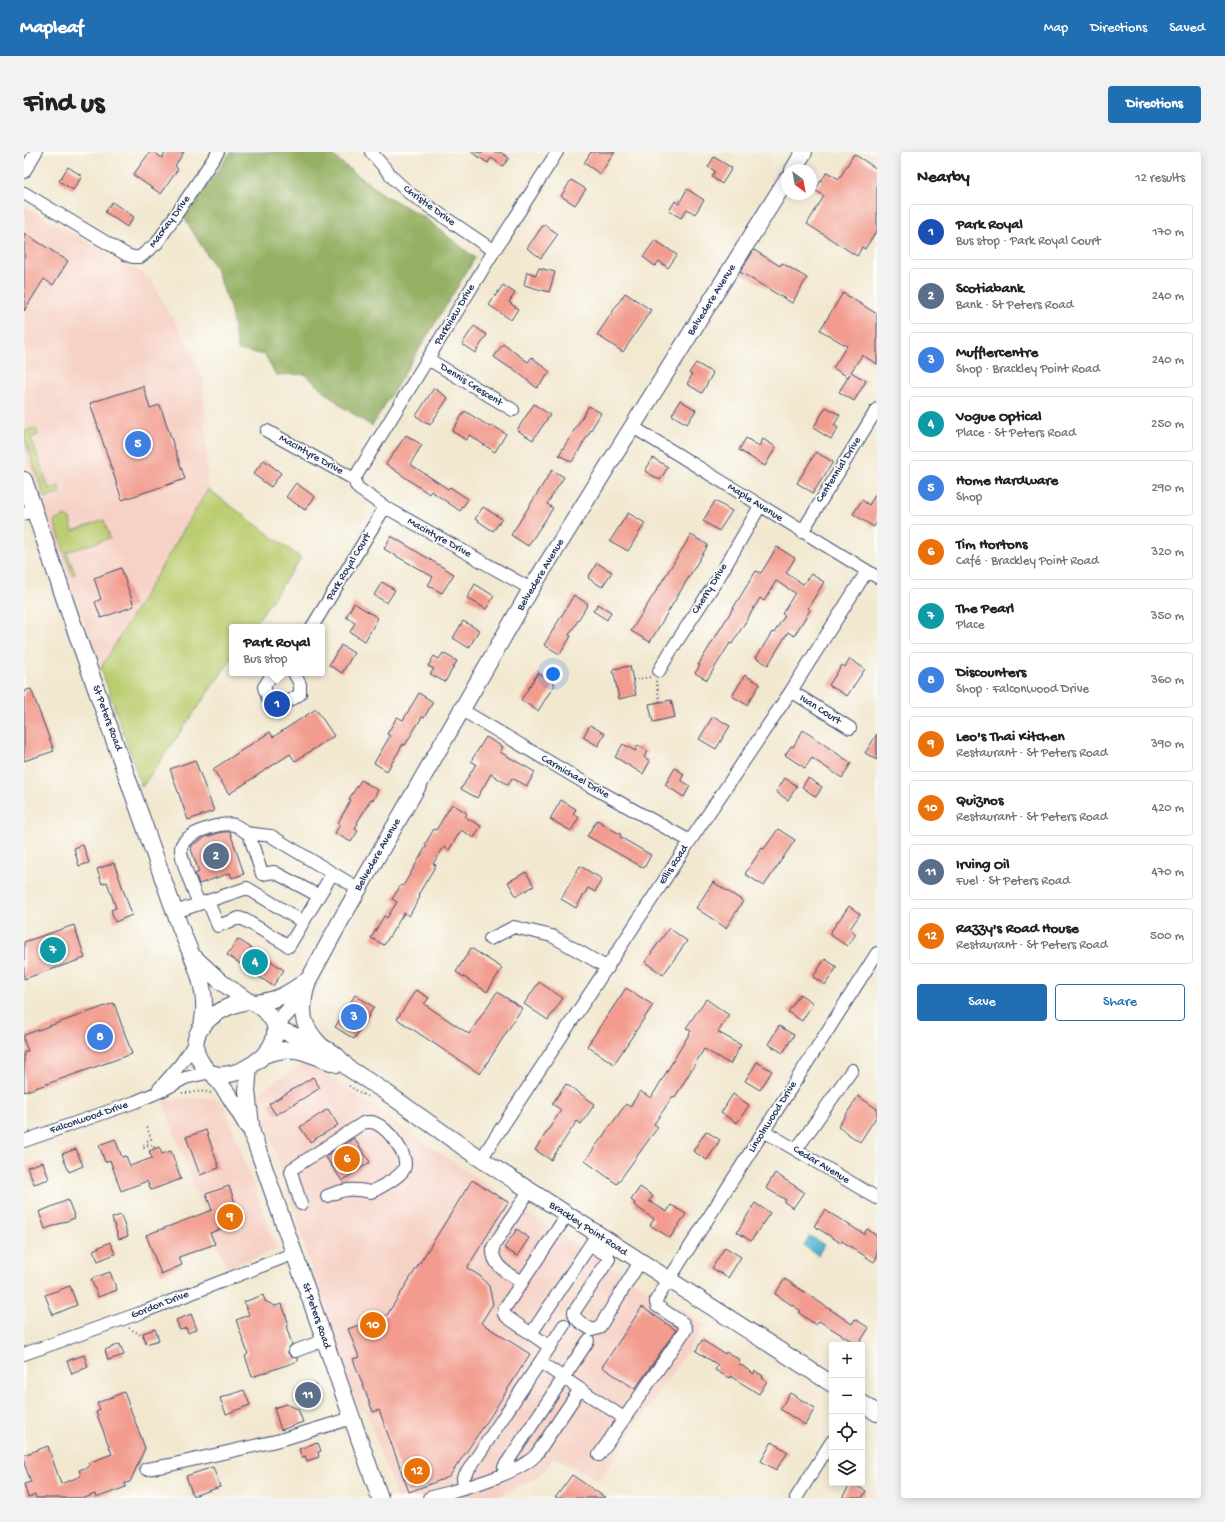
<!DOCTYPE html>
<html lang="en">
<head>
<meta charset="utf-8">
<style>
	:root { --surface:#fff; --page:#f2f2f2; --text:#222; --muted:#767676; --line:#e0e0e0; --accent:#1f6fb2 }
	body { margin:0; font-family:"Gochi Hand",sans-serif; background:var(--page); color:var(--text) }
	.controls { position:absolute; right:12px; bottom:12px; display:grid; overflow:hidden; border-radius:4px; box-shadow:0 2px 10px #0003 }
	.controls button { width:36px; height:36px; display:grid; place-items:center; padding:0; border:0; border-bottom:1px solid var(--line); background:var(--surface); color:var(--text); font:20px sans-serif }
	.compass { position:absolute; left:757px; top:12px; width:36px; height:36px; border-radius:50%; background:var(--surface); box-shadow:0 2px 10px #0003; rotate:148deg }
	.you { position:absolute; left:529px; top:522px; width:14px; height:14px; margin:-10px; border:3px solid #fff; border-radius:50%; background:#1a73e8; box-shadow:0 0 0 6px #1a73e833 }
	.badge { display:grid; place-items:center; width:26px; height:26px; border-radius:50%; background:var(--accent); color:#fff; font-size:13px; font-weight:700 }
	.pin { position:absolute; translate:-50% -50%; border:2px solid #fff; box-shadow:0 1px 4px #0006 }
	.popup { position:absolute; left:205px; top:472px; width:96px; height:52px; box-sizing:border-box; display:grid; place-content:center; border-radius:4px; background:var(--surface); filter:drop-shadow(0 1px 3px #0005); font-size:13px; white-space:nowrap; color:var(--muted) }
	.popup b { font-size:15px; color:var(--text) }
	.popup::after { content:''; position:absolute; left:50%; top:100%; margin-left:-8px; border:8px solid transparent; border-top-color:var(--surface) }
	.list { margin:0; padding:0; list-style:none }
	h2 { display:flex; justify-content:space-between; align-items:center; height:52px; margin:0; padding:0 16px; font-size:17px }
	h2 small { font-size:13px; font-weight:400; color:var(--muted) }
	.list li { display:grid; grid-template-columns:26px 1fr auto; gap:12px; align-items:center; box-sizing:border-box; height:56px; margin:0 8px 8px; padding:0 8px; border:1px solid var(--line); border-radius:4px }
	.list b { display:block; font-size:15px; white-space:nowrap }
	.list p { margin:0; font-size:13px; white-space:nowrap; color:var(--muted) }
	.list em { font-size:13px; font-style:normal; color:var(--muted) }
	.actions { display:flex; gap:8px; padding:12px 16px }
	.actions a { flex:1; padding:9px 0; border:1px solid var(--accent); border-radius:4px; text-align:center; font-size:14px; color:var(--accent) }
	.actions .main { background:var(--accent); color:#fff }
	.icon { flex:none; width:22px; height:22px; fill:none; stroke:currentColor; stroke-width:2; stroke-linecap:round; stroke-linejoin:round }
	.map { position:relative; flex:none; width:853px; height:1346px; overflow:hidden; border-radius:4px }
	header { display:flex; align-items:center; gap:24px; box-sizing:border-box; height:56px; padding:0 20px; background:var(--accent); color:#fff }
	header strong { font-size:19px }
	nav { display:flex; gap:22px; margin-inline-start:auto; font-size:14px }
	.intro { display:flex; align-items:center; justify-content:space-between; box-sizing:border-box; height:96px; padding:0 24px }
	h1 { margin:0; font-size:28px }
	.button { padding:10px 18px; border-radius:4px; background:var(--accent); color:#fff; font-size:14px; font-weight:700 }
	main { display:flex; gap:24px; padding:0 24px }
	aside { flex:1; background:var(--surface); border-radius:4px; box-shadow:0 2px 10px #0003 }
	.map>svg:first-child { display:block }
	.built { fill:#f6d1c5 }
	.green { fill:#bbcd71; stroke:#6b7e68 }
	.forest { fill:#94b063; stroke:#587060 }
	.water { fill:#50b5ce; stroke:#367296 }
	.building { fill:#f29b8e }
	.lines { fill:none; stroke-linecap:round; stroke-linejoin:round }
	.minor-casing { stroke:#3b4b6f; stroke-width:14 }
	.major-casing { stroke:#3b4b6f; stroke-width:18 }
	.path { stroke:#3b4b6f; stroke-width:2; stroke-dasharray:1 3; stroke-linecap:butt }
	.minor { stroke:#fff; stroke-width:12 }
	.major { stroke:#fff; stroke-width:16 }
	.labels { text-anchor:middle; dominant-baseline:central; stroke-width:3.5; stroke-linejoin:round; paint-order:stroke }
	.street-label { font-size:11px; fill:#1b2f5e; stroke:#fdfcf7 }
</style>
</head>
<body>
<header>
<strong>Mapleaf</strong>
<nav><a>Map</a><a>Directions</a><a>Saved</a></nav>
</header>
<div class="intro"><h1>Find us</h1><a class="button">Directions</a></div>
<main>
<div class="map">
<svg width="853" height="1346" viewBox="0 0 853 1346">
	<rect width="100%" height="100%" fill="#fdfcf7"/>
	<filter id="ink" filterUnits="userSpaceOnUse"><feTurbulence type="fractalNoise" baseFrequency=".025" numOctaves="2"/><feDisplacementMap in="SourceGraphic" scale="8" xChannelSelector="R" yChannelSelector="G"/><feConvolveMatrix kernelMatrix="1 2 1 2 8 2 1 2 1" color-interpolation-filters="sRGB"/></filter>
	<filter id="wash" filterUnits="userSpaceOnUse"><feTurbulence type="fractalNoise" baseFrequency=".012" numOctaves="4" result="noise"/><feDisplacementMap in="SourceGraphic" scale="16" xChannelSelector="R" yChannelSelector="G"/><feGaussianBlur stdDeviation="0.9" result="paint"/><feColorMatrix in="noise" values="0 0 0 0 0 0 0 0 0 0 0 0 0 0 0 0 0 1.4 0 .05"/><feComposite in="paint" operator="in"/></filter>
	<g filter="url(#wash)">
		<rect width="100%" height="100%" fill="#f2e8d0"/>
		<path class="built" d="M0,54L125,125L159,183L179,227L184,337L77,516L0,300Z
			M282,909L518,1071L681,1173L575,1328L530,1305L522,1317L508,1328L483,1340L466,1346H373L341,1258L336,1259L307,1184L270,1058L233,941Z
			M162,945L182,946L194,948L201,955L253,1097L203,1116L180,1060L139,950Z"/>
		<path class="green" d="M10,276L12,277L14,283L7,286L25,337L35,334L37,341L21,346L0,284V280Z
			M184,337L277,406L229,475H208V506L118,635L77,516Z
			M40,364L46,367L49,379L80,368L86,386L43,400L51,422L48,423L30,369Z"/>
		<path class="forest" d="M207,0H305L319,12L359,42L401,66L451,106L348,274L320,256L280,222L252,223L241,203L214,198L206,155L192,117L160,66Z"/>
		<path class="water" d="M786,1084L800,1093L794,1103L780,1094Z"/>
		<g id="blocks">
			<path class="building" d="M126,0H130L138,6L142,0H160L151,14L154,17L137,42L109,23Z
				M447,0H476L485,6L479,14L467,6L464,11Z
				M567,0H591L576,22L560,11Z
				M830,2L853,17V78L841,97L838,95L833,104L783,72L800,44L791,38L803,20L815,27Z
				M690,5L708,16L698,32L688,25L691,19L684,15Z
				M44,15L58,24L49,38L35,29Z
				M547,28L562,37L551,53L537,44Z
				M663,37L680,48L671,62L663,57L657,66L645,59L651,49L655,52Z
				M88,50L110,65L103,75L81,60Z
				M520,72L534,82L517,106L503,96Z
				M0,81L44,109L29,133L20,127L0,159Z
				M631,88L653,103L644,116L635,109L631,114L619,105Z
				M730,98L756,114L758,111L783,126L768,151L716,120Z
				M515,116L531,120L525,140L500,133L503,120L512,123Z
				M479,133L491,141L485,150L494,157L487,168L465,153Z
				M601,141L627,158L599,200L573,183Z
				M819,141L853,162V212L838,203L827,220L842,229L830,249L815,240L826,222L824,225L809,216L823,194L796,178Z
				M450,174L463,183L451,201L438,192Z
				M479,192L504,210L508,205L526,220L513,236L487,215L486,216L470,205Z
				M672,211L689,221L678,241L663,232L668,223L665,221Z
				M119,234L126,256L136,253L161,327L98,348L66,251Z
				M410,236L424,246L406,273L392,264Z
				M656,248L672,258L663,272L648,263Z
				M510,252L526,263L509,288L493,278Z
				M565,254L577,261L548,310L535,303Z
				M802,255L816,263L810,273L814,276L807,287L789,276Z
				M441,259L466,275L468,273L482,282L471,300L445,283L442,288L428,279Z
				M382,283L398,293L386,312L424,337L426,335L444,347L436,359L407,339L405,342L362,312Z
				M722,286L735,294L739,287L752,295L741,314L715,298Z
				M792,300L809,310L789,341L773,331Z
				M629,306L644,315L636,328L621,319Z
				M240,308L257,321L247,335L229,322Z
				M528,318L540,325L523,352L529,356L504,394L487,383Z
				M272,331L291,345L281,358L262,345Z
				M853,340V370L850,375L829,362L838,348L845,353Z
				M691,349L708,359L695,379L679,369Z
				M459,355L478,367L469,379L451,367Z
				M604,361L621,371L604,399L586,389Z
				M667,383L684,393L626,490L607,479Z
				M367,384L430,422L418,441L404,433L409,425L360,397Z
				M753,395L771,406L762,421L779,432L787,422L800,430L784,456L786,458L770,484L764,480L744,513L732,506L748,480L750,481L761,463L758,462L771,441L752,429L740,449L736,446L708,492L706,491L683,528L671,521L676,513H674L732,419L737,421Z
				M573,411L588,420L578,435L564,426Z
				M97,416L110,454L77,466L71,450L77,447L70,426Z
				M358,430L371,438L363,451L350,443Z
				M451,432L470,444L462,457L443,446Z
				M550,443L564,452L545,483L547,484L536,502L520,493Z
				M330,451L354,466L341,489L326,480L331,471L322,465Z
				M574,452L587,460L583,468L569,459Z
				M439,469L455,478L445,496L429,486Z
				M317,493L330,501L318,521L305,513Z
				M419,501L433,509L421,530L406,522L410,517L404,514L410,504L415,507Z
				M826,507L841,517L823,544L805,533L818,513L821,515Z
				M606,514L612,543L595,547L589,517Z
				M514,521L531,532L514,559L497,548Z
				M721,523L736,532L723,553L708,544Z
				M7,537L30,599L0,609V539Z
				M395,541L409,550L400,566L398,565L381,593L379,592L363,619L350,611L366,584L363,582L373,565L379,568Z
				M647,548L651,565L629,570L625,552Z
				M292,557L310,584L271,609L266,602L205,642L189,617L246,580L249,585Z
				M689,564L706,574L692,597L675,587Z
				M566,573L581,582L574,594L559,585Z
				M779,578L827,611L818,626L788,606L781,616L761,603L767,594L769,595Z
				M853,582V608L841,601Z
				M462,585L479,595L476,600L511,620L503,634L488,626L484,633L467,622L453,646L437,637L452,612L447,609Z
				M599,592L611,599L614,593L624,599L620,605L626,609L619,622L591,605Z
				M171,608L190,659L164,668L146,617Z
				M651,616L660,622L657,628L666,634L660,645L641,633Z
				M761,626L773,634L764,648L752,640Z
				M784,626L798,635L792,645L778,635Z
				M337,628L354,638L349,648L347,647L333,671H334L331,677L334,679L327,690L311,681L316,672L314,671L327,648L325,647Z
				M537,648L552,657L549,662L555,665L547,679L526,667Z
				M428,652L443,661L441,665L457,674L450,686L437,678L425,698L420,695L409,712L412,713L394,743L396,745L385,764L380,761L360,793L347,786L360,764L363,766L373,750L368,747L377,733L379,734L403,693L401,692L410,677L412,678Z
				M573,668L597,683L596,685L627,703L620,716L563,684Z
				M754,677L771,688L740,734L721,722L738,696L740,697Z
				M198,680H206L220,722L208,726L206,721L175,732L171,722L175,720L166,694L182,685Z
				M59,693L65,711L55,714L50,696Z
				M90,711L108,763L91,770L87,758L92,756L83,730L78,732L73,717Z
				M556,714L578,727L571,740L564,736L552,756L537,747Z
				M502,720L510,734L492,744L484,730Z
				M689,730L719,749L702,776L672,756Z
				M825,754L836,762L826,777L832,782L823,794L805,782Z
				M50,773L61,806L0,827V790Z
				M645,776L663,789L639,823L621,810Z
				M214,787L260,818L249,834L203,803Z
				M447,796L478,816L463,840L432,820Z
				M801,807L813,815L801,833L789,825Z
				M515,830L539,846L524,868L500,852Z
				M602,836L629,853L590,912L563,894Z
				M392,838L405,846L400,852L445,882L473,840L498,856L456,922L373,867Z
				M776,842L789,851L778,869L764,860Z
				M331,843L350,855L330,887L311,875Z
				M682,847L705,863L694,880L717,893L706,912L680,897L651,945L649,944L630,972L634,975L593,1032L561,1009L602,952L606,955L616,939L627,946L667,879L662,876Z
				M90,851L108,902L0,940V900L4,899L0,889V883Z
				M755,874L770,883L759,901L744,892Z
				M733,910L748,919L736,938L721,929Z
				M289,925L296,936L252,963L245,952Z
				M542,932L571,952L557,972L553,969L527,1008L511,998L537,958L528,952Z
				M709,942L725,953L713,971L697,961Z
				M834,944L853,957V964L836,990L814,975Z
				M304,957L314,973L286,990L276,975Z
				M182,978L195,1016L176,1023L162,985Z
				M682,979L696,988L683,1008L669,999Z
				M330,986L346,1010L318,1029L301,1004Z
				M91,987L98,1005L102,1004L106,1014L128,1006L125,999L135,995L138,1002L147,999L157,1027L127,1038L123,1029L97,1039L86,1008L81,1010L75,993Z
				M52,997L59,1014L45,1020L38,1002Z
				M19,1010L25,1027L10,1032L3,1015Z
				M751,1021L780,1040L769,1056L760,1050L762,1048L742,1036Z
				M448,1028L484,1050L443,1116L456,1124L465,1134L469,1152L457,1171L506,1202L466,1265L425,1325L385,1340L355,1258L349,1260L329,1207L335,1205L324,1177L363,1163Z
				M205,1034L218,1070L186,1081L191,1092L155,1105L158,1113L137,1122L122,1083L188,1058L182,1042Z
				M616,1035L629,1044L625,1049L643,1060L647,1053L662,1062L646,1086L626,1073L630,1067L610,1053L611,1051L607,1048Z
				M44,1048L51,1066L21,1077L15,1060Z
				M731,1051L746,1061L727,1089L713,1080Z
				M801,1058L840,1082L843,1077L853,1084V1105L850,1110L818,1089L817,1091L790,1074Z
				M97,1063L104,1084L95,1087L88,1066Z
				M493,1077L505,1086L493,1104L480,1096Z
				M86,1090L91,1102L74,1109L69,1098Z
				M701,1095L717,1105L704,1126L688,1116Z
				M86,1120L93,1138L74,1145L67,1127Z
				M761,1127L828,1172L831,1167L845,1176L834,1193L795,1169L792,1173L775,1161L777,1159L751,1142Z
				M46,1134L53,1153L29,1163L21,1143Z
				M239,1143L241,1149L251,1154L258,1152L265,1173L262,1174L268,1192L264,1197V1201L267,1205L273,1206L274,1209L228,1225L221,1204L224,1202L212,1168L225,1163L220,1150Z
				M618,1155L652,1178L611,1237L578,1215Z
				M167,1162L173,1177L164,1181L162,1176L156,1178L152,1168Z
				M131,1177L135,1188L122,1192L119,1181Z
				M678,1188L701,1202L702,1200L716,1208L714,1211L730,1222L731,1219L739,1224L738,1226L743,1229L735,1242L706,1224L705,1226L691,1218L694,1213L672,1199Z
				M96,1192L100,1203L84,1208L81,1198Z
				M60,1203L64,1215L48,1222L43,1209Z
				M291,1232L296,1246L277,1253L272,1239Z
				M220,1238L226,1253L202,1262L196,1246Z
				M100,1240L121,1296L106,1330L101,1331L102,1335L72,1346L71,1342L61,1346H12L11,1343L4,1346L0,1332L7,1330L0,1311V1303L24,1294L37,1332L57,1324L55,1318L66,1314L64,1311L88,1302L72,1260L76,1258L73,1251Z
				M766,1241L791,1256L781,1273L756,1257Z
				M262,1252L274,1257L279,1270L257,1278L250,1256Z
				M748,1290L764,1300L752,1318L737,1309Z
				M291,1291V1292L294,1291L297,1299L294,1300L295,1305L283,1309L281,1304L278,1305L275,1297Z
				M189,1315L196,1335L169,1344L162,1324Z
				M548,1323L582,1346H531Z
				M827,1331L842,1339L838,1346H818Z"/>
		</g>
	</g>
	<g filter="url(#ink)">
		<use href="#blocks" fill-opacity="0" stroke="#3b4b6f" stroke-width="1"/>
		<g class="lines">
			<g class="minor-casing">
				<path id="minor" d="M347,0L370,27L385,41L470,99
					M0,20L12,0
					M0,41L103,103L109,105H116L133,91L194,0
					M404,207L489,258
					M609,275L853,425
					M243,279L330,327
					M330,327L470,99L533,0
					M330,327L332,333L335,337L361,355L507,437
					M0,362L10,358
					M778,380L853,257
					M288,475L361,355
					M635,519L646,500L695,425L736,354
					M249,521L240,535L244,547C259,555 263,551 276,542V532L270,521
					M767,539L826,576
					M438,558L566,634L666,689
					M225,682L238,722L250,720L295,744
					M184,749L194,774L215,766L221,768L265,794L308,722
					M175,752C170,739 156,708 157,696C158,682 198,669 210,673C215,674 219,679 223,681C226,682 242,683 247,684L335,737
					M151,760L223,736L279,770
					M466,787L490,775L528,784L584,816
					M134,938C148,922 162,908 171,889
					M740,979L853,1046
					M0,989L111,950L139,938L161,926L186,920
					M772,998L828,918
					M457,1007L666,689L767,539L843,419
					M277,1052L267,1020L268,1017L339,971C343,970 346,969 351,971C363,976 386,1003 380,1017C376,1025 355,1036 347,1040C329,1036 320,1037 303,1044
					M566,1093L583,1103L585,1107L550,1160C550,1169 561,1173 568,1178L575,1176L616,1110
					M498,1131C484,1121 467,1114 469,1095L505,1039
					M507,1182L570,1087
					M526,1195L483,1165L480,1162V1157L543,1063
					M271,1199L301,1188
					M0,1202L119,1160L271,1101
					M516,1210L540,1173
					M556,1237L600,1266
					M575,1303L662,1177L659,1171L633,1154L632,1150V1148L853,801
					M122,1317L146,1313L256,1288L328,1266
					M481,1321L480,1315L564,1189
					M405,1346C434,1337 492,1324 512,1303L556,1237L516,1210L439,1326L440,1336
					M772,1346L808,1289"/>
			</g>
			<g class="major-casing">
				<path id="major" d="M769,18L780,0
					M0,328L46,463L155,772C164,797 179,823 180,850C181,858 179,866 178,875
					M170,805L197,830L224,849
					M281,840C276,865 280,876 297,894
					M224,849C232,851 239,855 244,862C247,866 251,871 251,875C255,902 213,928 190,922C184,921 180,915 177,910C156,879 197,853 224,849Z
					M231,851C256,848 265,841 285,827
					M251,874L281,840L285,827L318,766L507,437L763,27
					M251,876L297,894L313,904L324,916L360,939L449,1002L808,1232
					M240,903C276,891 281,902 313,912
					M225,914L223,939L228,981L356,1346
					M189,922L206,945L224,975
					M838,1251L853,1261"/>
			</g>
			<path class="path" d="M609,528L626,525
				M632,529L636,550
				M325,934L345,946
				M158,941C168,942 177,937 187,941
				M123,975L127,987L123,989L124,992L119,993L120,996L129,993L131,997
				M105,1176L120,1185"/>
			<use href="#minor" class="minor"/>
			<use href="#major" class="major"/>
		</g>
	</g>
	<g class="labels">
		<g class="street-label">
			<text transform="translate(405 54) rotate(36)">Christie Drive</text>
			<text transform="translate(146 70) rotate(-54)">MacKay Drive</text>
			<text transform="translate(688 148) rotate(-58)">Belvedere Avenue</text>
			<text transform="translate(431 163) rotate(-59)">Parkview Drive</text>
			<text transform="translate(447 233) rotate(32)">Dennis Crescent</text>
			<text transform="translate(287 303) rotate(29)">MacIntyre Drive</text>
			<text transform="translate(815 318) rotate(-58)">Centennial Drive</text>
			<text transform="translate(731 351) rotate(32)">Maple Avenue</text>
			<text transform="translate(415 386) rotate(29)">Macintyre Drive</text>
			<text transform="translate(325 415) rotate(-59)">Park Royal Court</text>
			<text transform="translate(517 423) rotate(-59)">Belvedere Avenue</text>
			<text transform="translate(686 437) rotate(-58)">Cherry Drive</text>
			<text transform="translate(796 558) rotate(32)">Ivan Court</text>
			<text transform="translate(83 566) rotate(70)">St Peters Road</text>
			<text transform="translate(551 625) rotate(30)">Carmichael Drive</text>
			<text transform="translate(354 703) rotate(-60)">Belvedere Avenue</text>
			<text transform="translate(650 713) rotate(-57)">Ellis Road</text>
			<text transform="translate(749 965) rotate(-58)">Lincolnwood Drive</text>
			<text transform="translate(65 966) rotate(-19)">Falconwood Drive</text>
			<text transform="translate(797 1013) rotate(31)">Cedar Avenue</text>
			<text transform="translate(564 1077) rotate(33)">Brackley Point Road</text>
			<text transform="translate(136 1153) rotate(-21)">Gordon Drive</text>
			<text transform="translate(292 1164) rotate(71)">St Peters Road</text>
		</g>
	</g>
</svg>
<div class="controls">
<button>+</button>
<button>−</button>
<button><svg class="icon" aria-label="locate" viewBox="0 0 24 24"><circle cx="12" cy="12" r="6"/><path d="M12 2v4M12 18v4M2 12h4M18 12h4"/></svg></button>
<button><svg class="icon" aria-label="layers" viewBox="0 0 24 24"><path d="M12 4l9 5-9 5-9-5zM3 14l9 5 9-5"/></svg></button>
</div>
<svg class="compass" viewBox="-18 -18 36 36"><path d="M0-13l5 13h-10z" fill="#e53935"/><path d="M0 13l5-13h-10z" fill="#767676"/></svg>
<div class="you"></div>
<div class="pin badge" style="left:253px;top:552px;background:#1a4fb4">1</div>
<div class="popup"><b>Park Royal</b>Bus stop</div>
<div class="pin badge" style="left:192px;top:704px;background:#5c6f8a">2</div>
<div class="pin badge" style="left:330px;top:865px;background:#3f7fe0">3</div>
<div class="pin badge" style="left:231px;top:810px;background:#0f9aa8">4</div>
<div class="pin badge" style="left:114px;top:292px;background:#3f7fe0">5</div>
<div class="pin badge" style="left:323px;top:1007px;background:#e8710a">6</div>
<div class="pin badge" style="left:29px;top:798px;background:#0f9aa8">7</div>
<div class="pin badge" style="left:76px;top:885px;background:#3f7fe0">8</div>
<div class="pin badge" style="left:206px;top:1065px;background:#e8710a">9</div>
<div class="pin badge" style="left:349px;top:1173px;background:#e8710a">10</div>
<div class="pin badge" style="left:284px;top:1243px;background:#5c6f8a">11</div>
<div class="pin badge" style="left:393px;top:1319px;background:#e8710a">12</div>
</div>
<aside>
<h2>Nearby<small>12 results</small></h2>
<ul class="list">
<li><span class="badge" style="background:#1a4fb4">1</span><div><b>Park Royal</b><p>Bus stop · Park Royal Court</p></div><em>170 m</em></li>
<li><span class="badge" style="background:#5c6f8a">2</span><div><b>Scotiabank</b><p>Bank · St Peters Road</p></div><em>240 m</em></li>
<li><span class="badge" style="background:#3f7fe0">3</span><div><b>Mufflercentre</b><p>Shop · Brackley Point Road</p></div><em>240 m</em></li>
<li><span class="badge" style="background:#0f9aa8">4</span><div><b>Vogue Optical</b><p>Place · St Peters Road</p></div><em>250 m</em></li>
<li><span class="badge" style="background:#3f7fe0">5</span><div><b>Home Hardware</b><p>Shop</p></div><em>290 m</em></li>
<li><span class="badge" style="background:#e8710a">6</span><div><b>Tim Hortons</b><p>Café · Brackley Point Road</p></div><em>320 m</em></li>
<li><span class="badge" style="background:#0f9aa8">7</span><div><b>The Pearl</b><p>Place</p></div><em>350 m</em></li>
<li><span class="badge" style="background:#3f7fe0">8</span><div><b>Discounters</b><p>Shop · Falconwood Drive</p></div><em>360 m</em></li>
<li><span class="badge" style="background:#e8710a">9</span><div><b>Leo's Thai Kitchen</b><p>Restaurant · St Peters Road</p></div><em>390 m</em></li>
<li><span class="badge" style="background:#e8710a">10</span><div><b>Quiznos</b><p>Restaurant · St Peters Road</p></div><em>420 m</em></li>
<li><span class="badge" style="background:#5c6f8a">11</span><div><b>Irving Oil</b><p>Fuel · St Peters Road</p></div><em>470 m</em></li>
<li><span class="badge" style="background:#e8710a">12</span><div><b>Razzy's Road House</b><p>Restaurant · St Peters Road</p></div><em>500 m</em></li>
</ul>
<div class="actions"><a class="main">Save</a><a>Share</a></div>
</aside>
</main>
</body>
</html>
